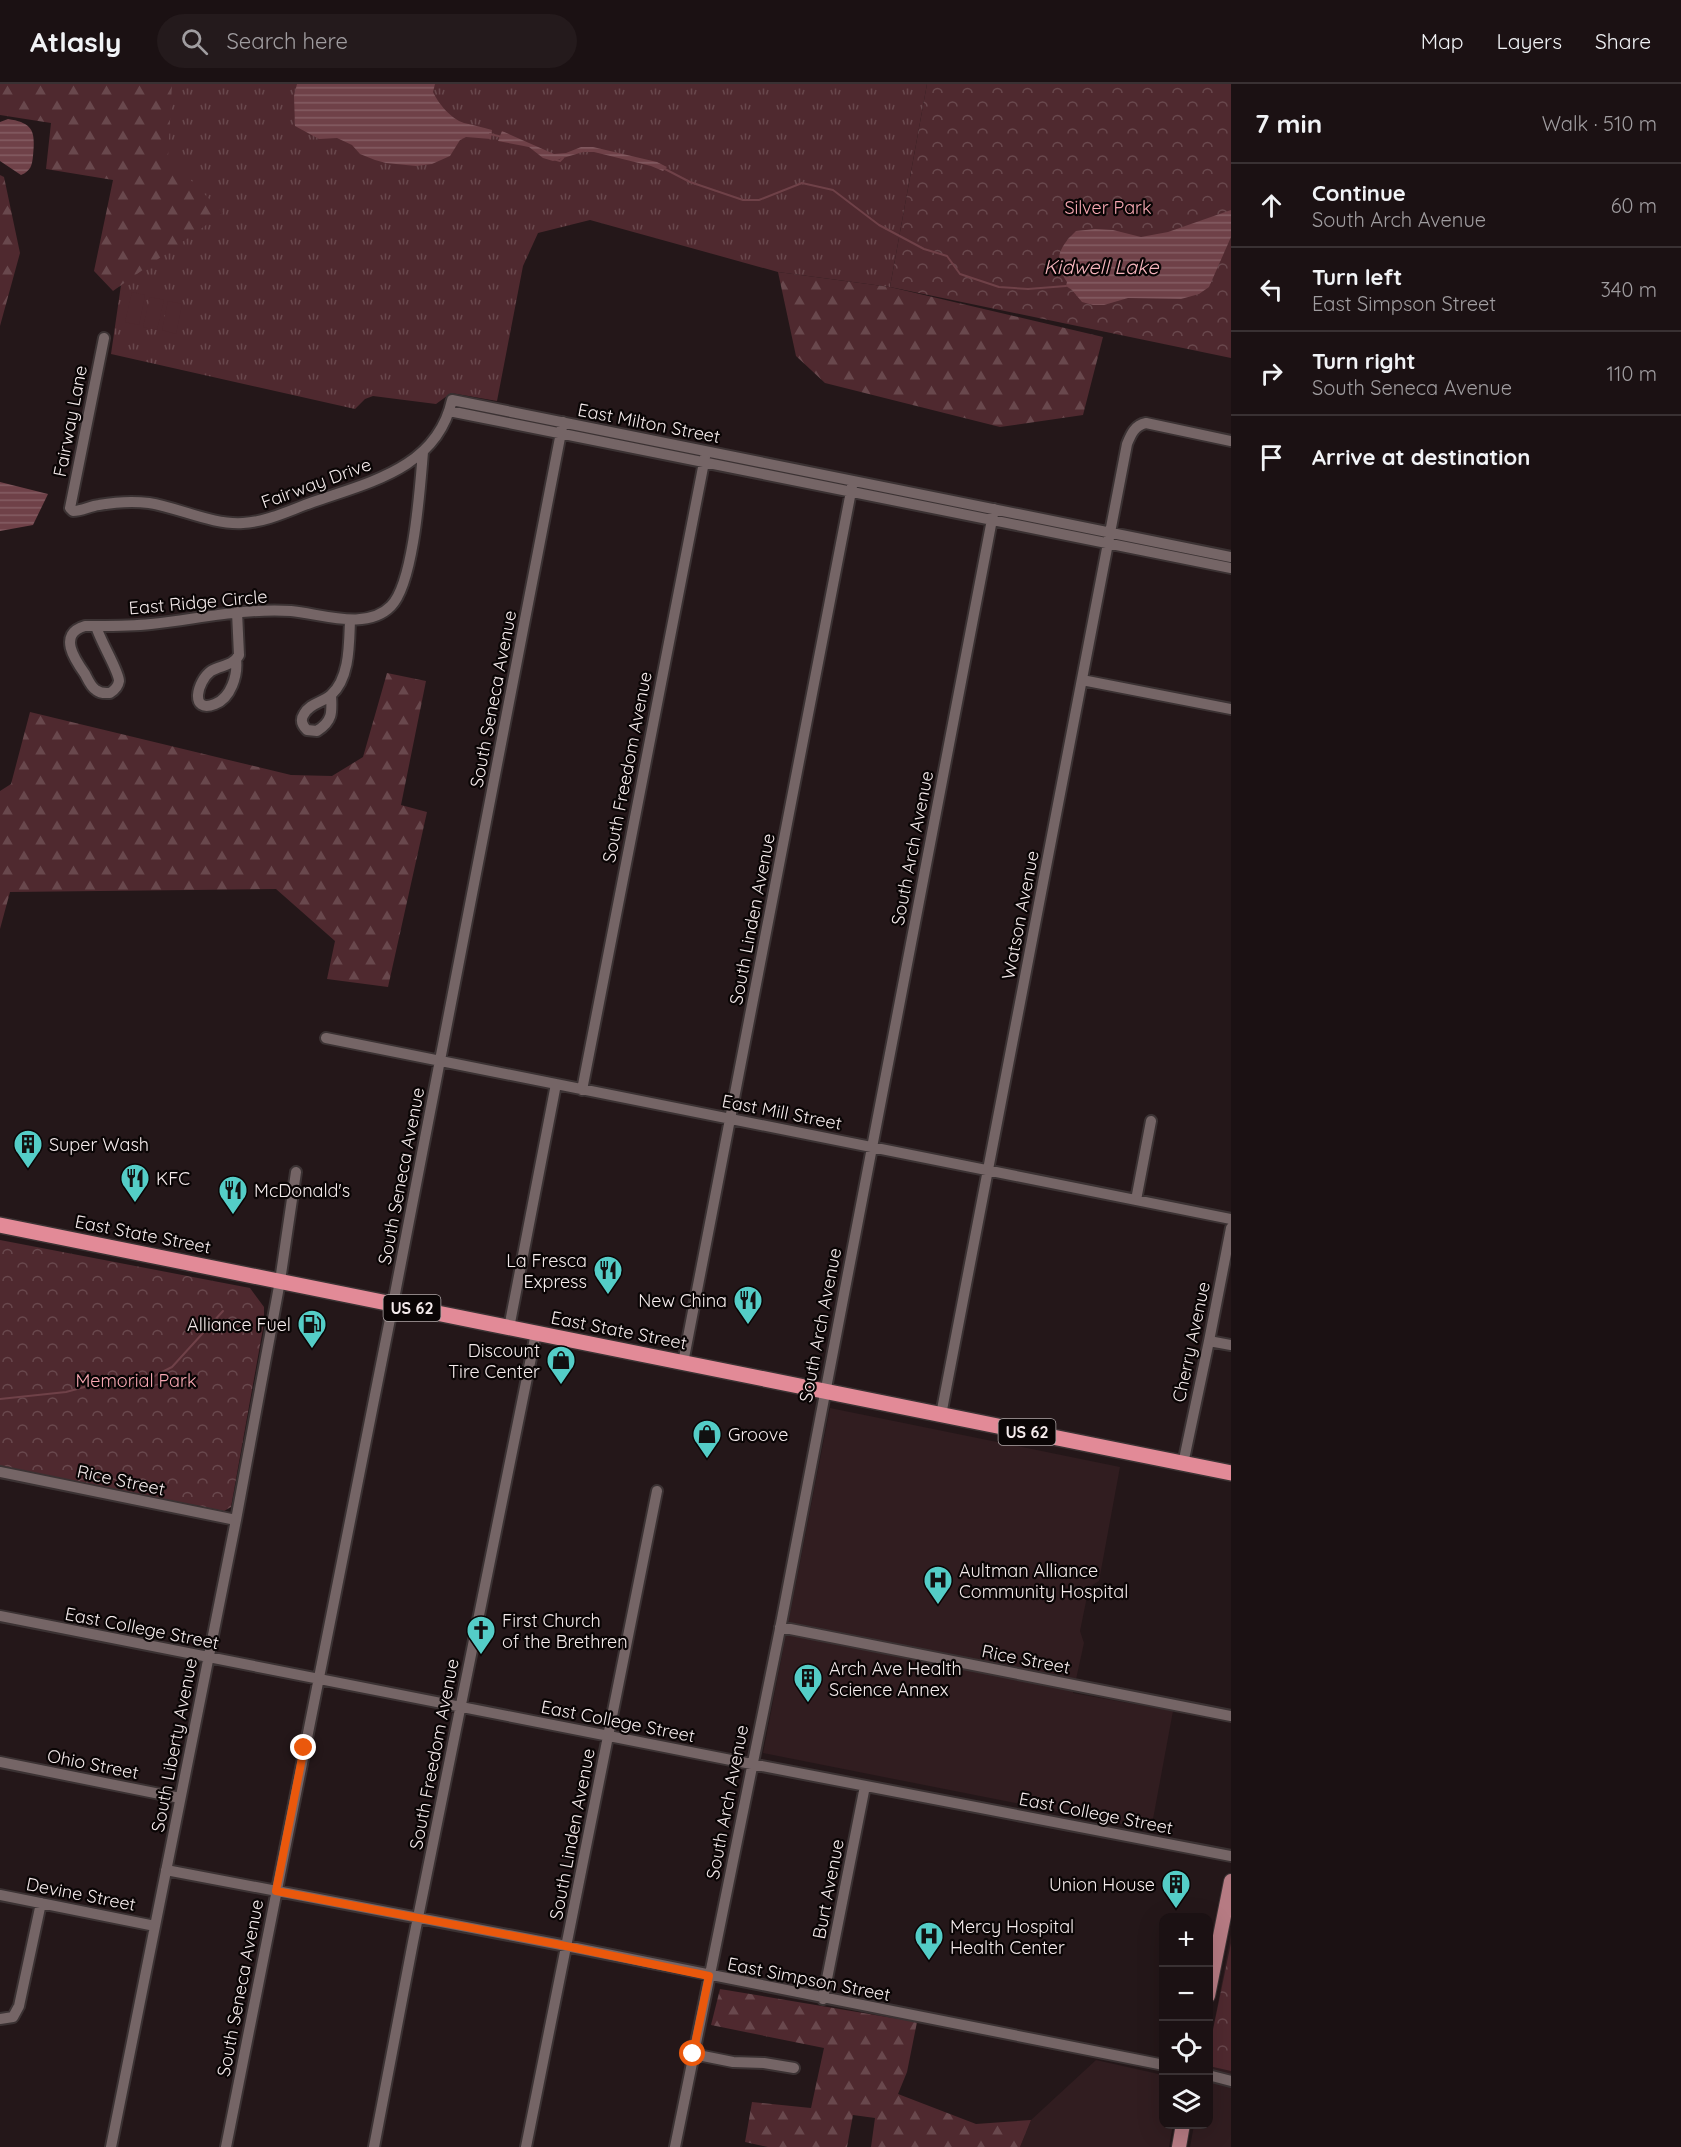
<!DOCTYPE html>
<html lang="en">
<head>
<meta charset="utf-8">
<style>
	:root { --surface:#1b1113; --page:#241a1c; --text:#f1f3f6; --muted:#a09da0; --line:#393133 }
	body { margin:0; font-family:Quicksand,sans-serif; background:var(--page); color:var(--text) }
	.controls { position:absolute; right:18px; bottom:18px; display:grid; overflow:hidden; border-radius:12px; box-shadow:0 6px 24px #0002 }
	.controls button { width:54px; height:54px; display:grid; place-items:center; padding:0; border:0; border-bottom:2px solid var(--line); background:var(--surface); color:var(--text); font:30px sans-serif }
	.stop { position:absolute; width:18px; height:18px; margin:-14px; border:4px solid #ea580c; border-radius:50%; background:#fff }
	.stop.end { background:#ea580c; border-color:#fff; box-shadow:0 2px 6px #0008 }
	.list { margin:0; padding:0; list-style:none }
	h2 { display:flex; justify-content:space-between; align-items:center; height:78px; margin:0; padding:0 24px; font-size:26px }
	h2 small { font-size:20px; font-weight:400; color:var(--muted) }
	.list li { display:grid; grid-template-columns:39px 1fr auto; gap:18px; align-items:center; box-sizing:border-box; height:84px; padding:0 24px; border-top:2px solid var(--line) }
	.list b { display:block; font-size:22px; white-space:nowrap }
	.list p { margin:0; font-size:20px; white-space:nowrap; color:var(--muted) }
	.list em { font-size:20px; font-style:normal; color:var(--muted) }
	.icon { flex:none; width:33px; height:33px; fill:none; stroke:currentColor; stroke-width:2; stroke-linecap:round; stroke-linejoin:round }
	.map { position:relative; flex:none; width:1231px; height:2063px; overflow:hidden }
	header { display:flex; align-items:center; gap:36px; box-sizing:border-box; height:84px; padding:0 30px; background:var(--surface); border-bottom:2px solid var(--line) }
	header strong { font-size:28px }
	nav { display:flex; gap:33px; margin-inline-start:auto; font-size:21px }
	.search { width:420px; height:54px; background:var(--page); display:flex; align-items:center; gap:15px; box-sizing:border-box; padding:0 21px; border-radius:33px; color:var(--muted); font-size:22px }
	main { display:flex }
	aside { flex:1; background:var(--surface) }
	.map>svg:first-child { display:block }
	.built { fill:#311d20 }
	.grass { fill:url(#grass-tufts) }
	.forest { fill:url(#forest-firs) }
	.park { fill:url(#park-crowns) }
	.pitch { fill:#4f292f }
	.water { fill:url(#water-rules) }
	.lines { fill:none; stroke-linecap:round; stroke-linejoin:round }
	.stream { stroke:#6f4148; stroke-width:2 }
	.minor-casing { stroke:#3b3233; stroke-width:14 }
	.major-casing { stroke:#3b3233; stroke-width:16 }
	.highway-casing { stroke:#3b3233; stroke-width:18 }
	.minor { stroke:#756566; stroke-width:10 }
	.major { stroke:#b67b83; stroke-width:14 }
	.highway { stroke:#e28a97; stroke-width:15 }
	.route { stroke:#ea580c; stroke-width:8 }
	.labels { text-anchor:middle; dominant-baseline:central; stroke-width:4.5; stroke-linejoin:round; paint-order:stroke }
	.shield { fill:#0a0505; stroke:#aea6a7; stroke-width:1.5 }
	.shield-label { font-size:16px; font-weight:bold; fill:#f5ebec }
	.park-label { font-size:18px; fill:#f9a9b4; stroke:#0a0505 }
	.street-label { font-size:18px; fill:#f5ebec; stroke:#0a0505 }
	.poi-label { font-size:18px; fill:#f5ebec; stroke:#0a0505; text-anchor:start }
	.water-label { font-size:20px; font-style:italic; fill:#f7b6be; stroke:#0a0505 }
</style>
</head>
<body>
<header>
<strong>Atlasly</strong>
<div class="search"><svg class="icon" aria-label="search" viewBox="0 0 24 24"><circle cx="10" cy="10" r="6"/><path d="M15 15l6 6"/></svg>Search here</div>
<nav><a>Map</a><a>Layers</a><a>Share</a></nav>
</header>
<main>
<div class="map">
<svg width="1231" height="2063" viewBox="0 0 1231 2063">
	<defs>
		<pattern id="grass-tufts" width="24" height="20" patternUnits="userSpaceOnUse" patternTransform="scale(1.5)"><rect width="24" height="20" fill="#4f292f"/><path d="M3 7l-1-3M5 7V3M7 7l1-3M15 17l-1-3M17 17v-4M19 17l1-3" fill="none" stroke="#69484d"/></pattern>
		<pattern id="forest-firs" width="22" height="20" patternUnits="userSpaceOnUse" patternTransform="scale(1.5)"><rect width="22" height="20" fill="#4f292f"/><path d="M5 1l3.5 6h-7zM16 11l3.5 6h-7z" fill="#69484d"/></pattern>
		<pattern id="park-crowns" width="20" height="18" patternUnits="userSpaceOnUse" patternTransform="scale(1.5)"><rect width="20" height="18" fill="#4f292f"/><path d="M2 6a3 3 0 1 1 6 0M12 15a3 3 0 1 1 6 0" fill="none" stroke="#69484d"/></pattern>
		<pattern id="water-rules" width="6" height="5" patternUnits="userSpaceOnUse" patternTransform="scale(1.5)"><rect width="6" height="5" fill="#6f4148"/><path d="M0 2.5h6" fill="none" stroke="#845d63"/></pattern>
	</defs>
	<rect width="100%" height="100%" fill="#241719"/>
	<path class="built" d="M830,1324L1120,1383L1099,1497L1089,1503L1080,1547L1084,1559L1073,1609L1173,1627L1151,1746L763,1669Z
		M1231,1850V2063H1190L1194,2041L1208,2040L1209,1966Z
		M1096,1976L1163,1991L1164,2040L1173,2041L1169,2063H1020L1031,2036Z"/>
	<path class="grass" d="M163,0H927L890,203L778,188L590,136L538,149L523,182L497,317L451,309L436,320L373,312L365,315L355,325L111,270L121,201Z"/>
	<path class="forest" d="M0,0H172L168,73L223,129L113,207L94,187L113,96L46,85L51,39L0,31Z
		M0,91L4,93L20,169L0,242Z
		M778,188L890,203L1103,253L1083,331L1000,343L825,299L796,272Z
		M387,589L426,597L401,721L427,728L388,903L327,895L335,857L276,805L10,808L0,845V707L11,700L30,628L291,691L332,692L363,673Z
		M720,1905L917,1938L907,1988L898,2010L976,2040L1031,2036L1020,2063H871L875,2034L853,2031L847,2063H768L745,2058L752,2018L811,2024L824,1964L711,1941Z"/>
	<path class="park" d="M927,0H1231V274L890,203Z
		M0,1156L250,1204L264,1223V1239L231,1423L224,1427L0,1383Z
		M1231,1859V1987L1209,1982L1208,1970Z"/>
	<path class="pitch" d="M132,208L145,211L139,241L125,238Z
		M150,213L164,216L157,246L143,243Z
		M168,217L182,220L176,250L162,246Z"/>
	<path class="water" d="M297,0H435L433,8C438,19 451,35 464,39C473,41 482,43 492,46L491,55L466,53L460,56L450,72L432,80L416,82L386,79L375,76L360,70L352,61L337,54L319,55L295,42L294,12Z
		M8,35C35,39 35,49 33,72C32,81 31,87 21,91L0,77V38Z
		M502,47L554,70L566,69L581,63H593L657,78L667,83L663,87L651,82L594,68H583L553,77L543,74L529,63L498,57Z
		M1231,126V153L1209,203L1199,210L1181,215L1128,214L1104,221H1093L1082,218L1072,206L1066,202L1067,198C1052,177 1059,163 1076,147L1095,145L1113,146L1141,153L1168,148Z
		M0,398L48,410L33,441L0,447Z"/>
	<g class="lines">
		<path class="stream" d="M490,50L502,53
			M553,75L560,77L563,74
			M663,84L690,98L743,116H759L802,99L833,106L879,141L924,165L947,172L960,190L999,203L1028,205L1066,202
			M0,1315L66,1308L103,1298L135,1300L147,1297L158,1290L172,1283L223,1227"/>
		<g class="minor-casing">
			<path id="minor" d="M104,254L70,424L73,427C82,427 90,422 99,421C116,418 133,417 149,419C180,424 212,441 243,439C267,438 290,426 313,418C370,398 437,384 452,316L1231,473
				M449,327L1231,484
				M85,542H96C100,557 119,587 119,597C118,603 115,606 110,609C105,609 101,610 96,606C91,603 88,596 85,590C75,576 57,550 85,542Z
				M96,542C114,542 132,542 151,540C198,535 243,524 291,527C322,530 367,547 391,522C414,499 420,402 423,368
				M236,575C238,591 231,614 215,620C189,630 197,597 211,587C221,581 233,582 239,571L237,528
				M1082,596L1231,625
				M331,611C332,628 333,637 317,647L307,646C302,641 300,636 304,630C310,619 322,619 331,611C350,594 349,560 350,536
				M326,954L1231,1135
				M582,1006L705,373
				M1136,1116L1151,1037
				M509,1244L556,1000
				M1209,1257L1231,1261
				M683,1279L853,397
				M941,1331L1127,360C1131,350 1135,341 1146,339L1231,357
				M1183,1380L1209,1257L1231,1144
				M0,1388L236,1436
				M0,1532L741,1678L1231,1772
				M780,1543L1231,1632
				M0,1678L180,1714
				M166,1786L556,1860L1164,1981
				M0,1811L155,1842
				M823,1915L865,1702
				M0,1935L13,1933L19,1922L41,1819
				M693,1970L733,1978L764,1979L794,1984
				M1208,1991L1231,1997
				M111,2063L236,1436L280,1197L296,1088
				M226,2063L393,1220L563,338
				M374,2063L413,1858L536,1249
				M526,2063L657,1407
				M675,2063L780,1545L994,425"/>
		</g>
		<g class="major-casing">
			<path id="major" d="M1208,1912L1231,1797
				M1179,2063L1183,2040"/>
		</g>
		<g class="highway-casing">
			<path id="highway" d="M0,1141L1231,1389"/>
		</g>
		<use href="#minor" class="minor"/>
		<use href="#major" class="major"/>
		<use href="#highway" class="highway"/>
	</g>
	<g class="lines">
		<path class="route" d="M304,1664L276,1807L556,1860L709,1892L693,1970"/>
	</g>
	<defs>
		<g id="building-pin" transform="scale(1.5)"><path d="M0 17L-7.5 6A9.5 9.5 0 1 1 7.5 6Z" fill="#54cdc7" stroke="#0a0505"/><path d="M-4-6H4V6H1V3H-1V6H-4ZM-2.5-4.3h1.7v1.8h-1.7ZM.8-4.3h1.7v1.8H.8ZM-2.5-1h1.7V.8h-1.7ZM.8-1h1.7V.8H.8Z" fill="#111"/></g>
		<g id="restaurant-pin" transform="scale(1.5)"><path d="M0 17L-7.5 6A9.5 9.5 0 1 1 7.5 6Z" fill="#54cdc7" stroke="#0a0505"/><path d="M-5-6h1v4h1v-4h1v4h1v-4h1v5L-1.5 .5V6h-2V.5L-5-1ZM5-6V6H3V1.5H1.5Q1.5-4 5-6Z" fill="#111"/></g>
		<g id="fuel-pin" transform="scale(1.5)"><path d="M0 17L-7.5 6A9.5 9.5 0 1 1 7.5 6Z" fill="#54cdc7" stroke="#0a0505"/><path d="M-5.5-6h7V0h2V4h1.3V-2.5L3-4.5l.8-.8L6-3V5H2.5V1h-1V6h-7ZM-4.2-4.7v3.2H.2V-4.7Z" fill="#111"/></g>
		<g id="shop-pin" transform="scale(1.5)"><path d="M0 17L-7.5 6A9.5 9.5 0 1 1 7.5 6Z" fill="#54cdc7" stroke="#0a0505"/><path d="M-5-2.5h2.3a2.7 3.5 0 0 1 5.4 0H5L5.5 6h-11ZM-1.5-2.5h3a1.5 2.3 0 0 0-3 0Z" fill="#111"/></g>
		<g id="hospital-pin" transform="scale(1.5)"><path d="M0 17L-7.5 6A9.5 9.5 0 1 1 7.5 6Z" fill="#54cdc7" stroke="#0a0505"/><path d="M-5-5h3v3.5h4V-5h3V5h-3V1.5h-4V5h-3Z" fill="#111"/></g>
		<g id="church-pin" transform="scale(1.5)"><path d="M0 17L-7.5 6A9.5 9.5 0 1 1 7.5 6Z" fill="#54cdc7" stroke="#0a0505"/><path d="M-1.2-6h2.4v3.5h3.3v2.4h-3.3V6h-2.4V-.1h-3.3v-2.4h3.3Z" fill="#111"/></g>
	</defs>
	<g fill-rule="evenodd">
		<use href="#building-pin" x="28" y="1060"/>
		<use href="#restaurant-pin" x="135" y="1094"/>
		<use href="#restaurant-pin" x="233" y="1106"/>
		<use href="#restaurant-pin" x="608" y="1186"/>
		<use href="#restaurant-pin" x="748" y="1216"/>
		<use href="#fuel-pin" x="312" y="1240"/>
		<use href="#shop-pin" x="561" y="1276"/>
		<use href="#shop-pin" x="707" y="1350"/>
		<use href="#hospital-pin" x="938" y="1496"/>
		<use href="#church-pin" x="481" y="1546"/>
		<use href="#building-pin" x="808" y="1594"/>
		<use href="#building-pin" x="1176" y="1800"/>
		<use href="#hospital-pin" x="929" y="1852"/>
	</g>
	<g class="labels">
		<g class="shield">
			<rect x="383.5" y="1211" width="57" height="26" rx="4.5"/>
			<rect x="998.5" y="1335" width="57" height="26" rx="4.5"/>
		</g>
		<g class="shield-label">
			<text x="412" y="1224">US 62</text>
			<text x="1027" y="1348">US 62</text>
		</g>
		<g class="park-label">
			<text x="1108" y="123">Silver Park</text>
			<text x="136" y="1296">Memorial Park</text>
		</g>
		<g class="street-label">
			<text transform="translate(70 337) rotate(-79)">Fairway Lane</text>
			<text transform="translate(649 339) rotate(11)">East Milton Street</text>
			<text transform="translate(316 399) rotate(-20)">Fairway Drive</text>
			<text transform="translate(198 518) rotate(-5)">East Ridge Circle</text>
			<text transform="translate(493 615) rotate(-79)">South Seneca Avenue</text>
			<text transform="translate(627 683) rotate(-79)">South Freedom Avenue</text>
			<text transform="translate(912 764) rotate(-79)">South Arch Avenue</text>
			<text transform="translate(1020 831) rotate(-79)">Watson Avenue</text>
			<text transform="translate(752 835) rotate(-79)">South Linden Avenue</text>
			<text transform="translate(782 1028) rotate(11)">East Mill Street</text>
			<text transform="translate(401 1092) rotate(-79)">South Seneca Avenue</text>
			<text transform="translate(143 1150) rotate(11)">East State Street</text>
			<text transform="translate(820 1241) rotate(-79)">South Arch Avenue</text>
			<text transform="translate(619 1246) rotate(11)">East State Street</text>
			<text transform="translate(1191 1258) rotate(-78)">Cherry Avenue</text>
			<text transform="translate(121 1396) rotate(12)">Rice Street</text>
			<text transform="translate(142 1544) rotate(11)">East College Street</text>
			<text transform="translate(1026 1575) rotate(11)">Rice Street</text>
			<text transform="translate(618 1637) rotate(11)">East College Street</text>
			<text transform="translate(174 1661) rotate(-79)">South Liberty Avenue</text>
			<text transform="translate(434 1670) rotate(-79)">South Freedom Avenue</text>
			<text transform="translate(93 1680) rotate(11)">Ohio Street</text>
			<text transform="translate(727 1718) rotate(-79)">South Arch Avenue</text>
			<text transform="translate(1096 1729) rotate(11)">East College Street</text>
			<text transform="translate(572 1750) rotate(-79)">South Linden Avenue</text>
			<text transform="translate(828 1805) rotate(-79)">Burt Avenue</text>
			<text transform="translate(81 1810) rotate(11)">Devine Street</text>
			<text transform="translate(809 1895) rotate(11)">East Simpson Street</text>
			<text transform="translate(240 1904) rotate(-79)">South Seneca Avenue</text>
		</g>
		<g class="poi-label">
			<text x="49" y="1060">Super Wash</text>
			<text x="156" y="1094">KFC</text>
			<text x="254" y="1106">McDonald's</text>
			<text x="587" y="1176" text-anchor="end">La Fresca<tspan x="587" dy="21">Express</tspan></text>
			<text x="727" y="1216" text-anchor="end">New China</text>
			<text x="291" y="1240" text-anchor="end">Alliance Fuel</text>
			<text x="540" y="1266" text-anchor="end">Discount<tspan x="540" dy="21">Tire Center</tspan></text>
			<text x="728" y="1350">Groove</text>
			<text x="959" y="1486">Aultman Alliance<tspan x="959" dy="21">Community Hospital</tspan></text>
			<text x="502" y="1536">First Church<tspan x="502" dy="21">of the Brethren</tspan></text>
			<text x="829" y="1584">Arch Ave Health<tspan x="829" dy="21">Science Annex</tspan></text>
			<text x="1155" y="1800" text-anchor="end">Union House</text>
			<text x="950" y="1842">Mercy Hospital<tspan x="950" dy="21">Health Center</tspan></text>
		</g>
		<g class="water-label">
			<text x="1101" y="182">Kidwell Lake</text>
		</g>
	</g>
</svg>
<div class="controls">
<button>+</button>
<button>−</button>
<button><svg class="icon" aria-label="locate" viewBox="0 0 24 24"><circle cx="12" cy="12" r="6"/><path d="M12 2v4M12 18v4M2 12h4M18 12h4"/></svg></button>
<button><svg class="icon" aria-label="layers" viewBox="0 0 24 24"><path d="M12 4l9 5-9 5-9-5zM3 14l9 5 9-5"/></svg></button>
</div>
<div class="stop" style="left:693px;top:1970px"></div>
<div class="stop end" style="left:304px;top:1664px"></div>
</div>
<aside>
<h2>7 min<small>Walk · 510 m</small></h2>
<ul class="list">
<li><svg class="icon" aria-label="ahead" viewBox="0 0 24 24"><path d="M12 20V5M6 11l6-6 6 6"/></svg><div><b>Continue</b><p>South Arch Avenue</p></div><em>60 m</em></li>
<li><svg class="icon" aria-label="left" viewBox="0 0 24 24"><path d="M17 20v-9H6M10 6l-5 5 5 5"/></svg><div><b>Turn left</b><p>East Simpson Street</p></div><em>340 m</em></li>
<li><svg class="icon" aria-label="right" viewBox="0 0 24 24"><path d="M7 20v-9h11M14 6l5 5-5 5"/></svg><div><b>Turn right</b><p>South Seneca Avenue</p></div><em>110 m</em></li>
<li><svg class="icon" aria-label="arrive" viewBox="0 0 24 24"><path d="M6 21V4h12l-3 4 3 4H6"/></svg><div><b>Arrive at destination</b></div></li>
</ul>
</aside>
</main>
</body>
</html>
